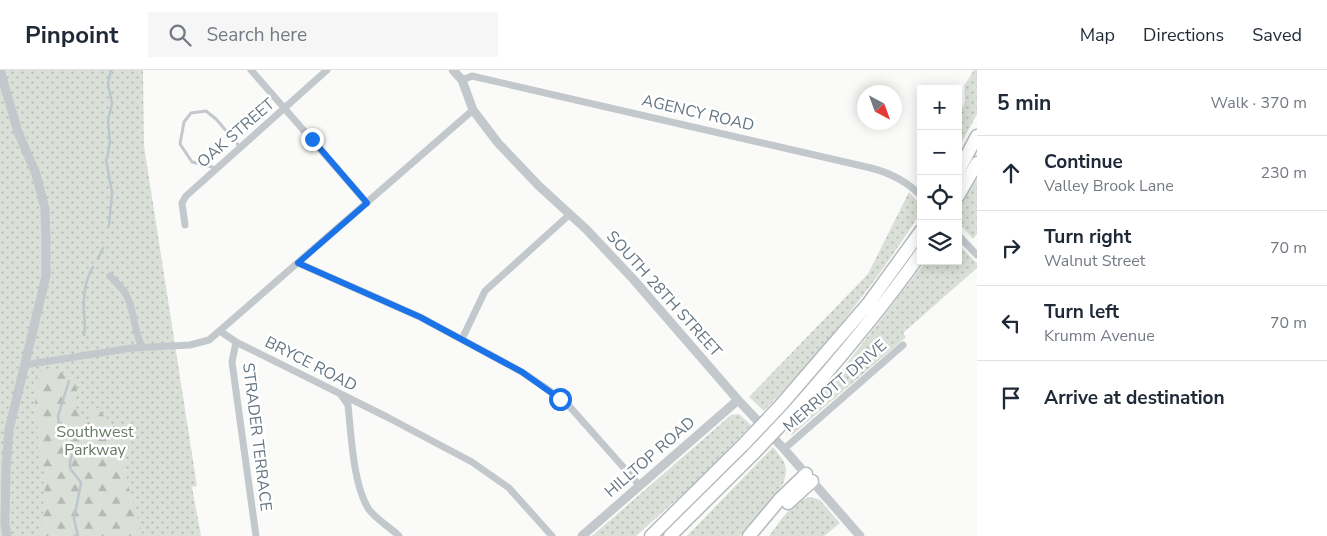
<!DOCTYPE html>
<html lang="en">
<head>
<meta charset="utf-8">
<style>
	:root { --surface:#fff; --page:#f6f6f7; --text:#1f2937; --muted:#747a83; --line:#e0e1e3 }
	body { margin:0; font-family:"Nunito Sans",sans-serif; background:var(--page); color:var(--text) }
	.controls { position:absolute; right:15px; top:15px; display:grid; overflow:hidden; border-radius:0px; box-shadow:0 2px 12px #0003 }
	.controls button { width:45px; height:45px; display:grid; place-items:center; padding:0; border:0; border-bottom:1px solid var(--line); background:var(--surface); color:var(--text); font:25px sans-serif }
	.compass { position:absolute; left:857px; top:15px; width:45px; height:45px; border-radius:50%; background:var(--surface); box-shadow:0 2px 12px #0003; rotate:139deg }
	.stop { position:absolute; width:15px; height:15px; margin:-11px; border:4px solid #1a73e8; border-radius:50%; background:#fff }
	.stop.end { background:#1a73e8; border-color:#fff; box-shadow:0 1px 5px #0008 }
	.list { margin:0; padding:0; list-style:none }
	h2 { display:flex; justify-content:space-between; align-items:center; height:65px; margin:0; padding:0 20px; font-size:21px }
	h2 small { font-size:16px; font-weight:400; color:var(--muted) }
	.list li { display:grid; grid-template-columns:32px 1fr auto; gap:15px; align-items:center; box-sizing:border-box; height:75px; padding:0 20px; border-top:1px solid var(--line) }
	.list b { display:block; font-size:19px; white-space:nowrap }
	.list p { margin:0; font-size:16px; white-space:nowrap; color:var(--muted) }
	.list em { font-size:16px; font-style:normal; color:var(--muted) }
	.icon { flex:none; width:28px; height:28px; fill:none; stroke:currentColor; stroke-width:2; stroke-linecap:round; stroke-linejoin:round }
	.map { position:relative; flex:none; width:977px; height:466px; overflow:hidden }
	header { display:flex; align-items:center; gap:30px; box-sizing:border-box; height:70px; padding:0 25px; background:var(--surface); border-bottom:1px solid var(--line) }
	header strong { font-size:24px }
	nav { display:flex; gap:28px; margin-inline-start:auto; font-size:18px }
	.search { width:350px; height:45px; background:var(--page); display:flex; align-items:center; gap:12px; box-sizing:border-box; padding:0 18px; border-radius:0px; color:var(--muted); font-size:19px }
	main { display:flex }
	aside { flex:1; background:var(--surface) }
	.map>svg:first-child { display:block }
	.grass { fill:url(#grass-dots) }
	.forest { fill:url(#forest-firs) }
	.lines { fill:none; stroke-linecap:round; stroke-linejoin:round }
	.stream { stroke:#bbc7cb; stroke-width:2.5 }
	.motorway-casing { stroke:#b4b9bd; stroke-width:15 }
	.service { stroke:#c3c8cc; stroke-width:3 }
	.minor { stroke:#c3c8cc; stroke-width:7 }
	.tertiary { stroke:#c3c8cc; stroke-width:9 }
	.motorway { stroke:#fff; stroke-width:12 }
	.motorway-bridge-casing { stroke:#b4b9bd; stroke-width:15; stroke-linecap:butt }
	.motorway-bridge { stroke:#fff; stroke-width:12 }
	.route { stroke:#1a73e8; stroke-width:6 }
	.labels { text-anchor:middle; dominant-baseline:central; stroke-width:5; stroke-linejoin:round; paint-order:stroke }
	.street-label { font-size:16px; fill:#657683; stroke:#fff }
	.park-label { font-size:16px; fill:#687a64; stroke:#fff }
</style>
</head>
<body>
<header>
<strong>Pinpoint</strong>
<div class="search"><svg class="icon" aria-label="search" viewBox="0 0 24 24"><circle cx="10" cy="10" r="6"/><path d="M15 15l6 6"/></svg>Search here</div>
<nav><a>Map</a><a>Directions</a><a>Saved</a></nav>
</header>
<main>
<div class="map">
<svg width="977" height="466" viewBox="0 0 977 466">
	<defs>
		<pattern id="grass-dots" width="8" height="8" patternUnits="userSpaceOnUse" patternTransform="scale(1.25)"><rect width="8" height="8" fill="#dadfd7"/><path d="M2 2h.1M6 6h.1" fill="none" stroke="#b4b9b4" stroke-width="1.8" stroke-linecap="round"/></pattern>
		<pattern id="forest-firs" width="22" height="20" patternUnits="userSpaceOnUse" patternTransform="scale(1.25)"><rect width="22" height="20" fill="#dadfd7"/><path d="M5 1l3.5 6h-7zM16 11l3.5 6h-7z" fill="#b4b9b4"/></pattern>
	</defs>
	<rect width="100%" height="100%" fill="#fafaf8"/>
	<path class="grass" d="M0,0H143L144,76L197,416L192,417L201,466H0Z
		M974,0H977V44L958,79V47L965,32L964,16Z
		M977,108V164L973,169L958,152V140Z
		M909,122L921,135V142C876,213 823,280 764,341L749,327L868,204Z
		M958,174L977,193V198L903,263L906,267L792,365L786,363L838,305L926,191H958Z
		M739,344L751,355L703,406L636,466H592L731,345Z
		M773,377C784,391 790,396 783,414L740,466H687Z
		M811,427L820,430L840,453L824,466H769C780,452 792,430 811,427Z"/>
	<path class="forest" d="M47,299L58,301L76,312L77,322L74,334L85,352L91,351V341L98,338L110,354L124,361L127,412L143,466H41L46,403L38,384V363L34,344L36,320V305Z"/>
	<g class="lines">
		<path class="stream" d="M109,156L112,122L106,90L108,84L110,72L108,51L112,33L108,14L111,0
			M98,189L103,178
			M84,265C86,256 84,250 84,241C83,225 85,210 93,197
			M69,311L58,346L59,354C68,361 76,370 73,381C72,386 69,391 70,397C71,402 78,407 81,413L74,449L78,466"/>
		<g class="motorway-casing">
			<path id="motorway" d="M958,102L977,66
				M958,126L977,93
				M781,335L868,234L921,161
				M790,345C836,293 881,240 921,183
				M788,433L812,411
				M651,466L744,374
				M670,466L753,384
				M749,466L780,429L806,404"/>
		</g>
		<path class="service" d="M216,98L192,92L180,74L184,52L191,43L206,41L216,49L240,77"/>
		<path class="minor" d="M251,0L367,133
			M462,10L472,6L871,98C890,103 907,111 921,126
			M185,155L182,133L186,126L327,0
			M958,165L977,185
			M298,193L420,247L522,302L550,321L570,337L640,416
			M110,206C117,213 126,221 129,231C135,247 134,261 142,277
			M220,261L236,272L387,347L472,392L509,418L552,466
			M462,269L485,221L569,145
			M236,272L232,292L256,466
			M24,295L132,278L190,275L209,270L473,40
			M341,325L348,335C351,363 353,414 368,438C373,447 391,458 399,466
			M784,379L903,275"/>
		<path class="tertiary" d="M0,0L18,62L36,104L45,139L46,170V206L9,360L6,399L5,454L7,466
			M453,0L462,10L473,40L498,73L539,116L587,160L634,210L738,330L784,379L860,466
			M582,466L738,330"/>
		<use href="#motorway" class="motorway"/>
		<g class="motorway-bridge-casing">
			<path id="motorway-bridge" d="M744,374L781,335
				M753,384L790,345"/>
		</g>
		<use href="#motorway-bridge" class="motorway-bridge"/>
	</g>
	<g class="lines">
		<path class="route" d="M312,69L367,133L298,193L420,247L522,302L560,329"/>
	</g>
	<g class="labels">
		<g class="street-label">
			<text transform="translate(698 43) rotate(13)">AGENCY ROAD</text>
			<text transform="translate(236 63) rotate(-41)">OAK STREET</text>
			<text transform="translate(664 224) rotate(48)">SOUTH 28TH STREET</text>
			<text transform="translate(311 294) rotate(27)">BRYCE ROAD</text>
			<text transform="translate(835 316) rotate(-41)">MERRIOTT DRIVE</text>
			<text transform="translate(257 367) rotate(83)">STRADER TERRACE</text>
			<text transform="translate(650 387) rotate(-41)">HILLTOP ROAD</text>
		</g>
		<g class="park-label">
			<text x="95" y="362">Southwest<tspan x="95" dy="18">Parkway</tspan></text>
		</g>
	</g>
</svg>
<div class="controls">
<button>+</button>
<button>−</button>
<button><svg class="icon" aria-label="locate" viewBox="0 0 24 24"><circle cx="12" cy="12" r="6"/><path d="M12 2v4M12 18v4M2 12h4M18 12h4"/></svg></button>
<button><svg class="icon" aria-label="layers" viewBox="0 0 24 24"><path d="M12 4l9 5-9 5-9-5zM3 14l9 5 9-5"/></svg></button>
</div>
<svg class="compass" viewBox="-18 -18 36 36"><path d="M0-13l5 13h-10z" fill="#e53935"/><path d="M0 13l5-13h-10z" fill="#747a83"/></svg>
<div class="stop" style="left:560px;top:329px"></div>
<div class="stop end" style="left:312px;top:69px"></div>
</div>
<aside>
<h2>5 min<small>Walk · 370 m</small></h2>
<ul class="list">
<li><svg class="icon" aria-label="ahead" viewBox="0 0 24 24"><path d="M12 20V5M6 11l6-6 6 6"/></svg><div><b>Continue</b><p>Valley Brook Lane</p></div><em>230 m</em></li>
<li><svg class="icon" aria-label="right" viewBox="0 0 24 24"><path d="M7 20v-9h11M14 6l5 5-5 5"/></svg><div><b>Turn right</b><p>Walnut Street</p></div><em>70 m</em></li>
<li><svg class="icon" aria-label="left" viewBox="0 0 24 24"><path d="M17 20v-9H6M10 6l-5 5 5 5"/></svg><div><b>Turn left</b><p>Krumm Avenue</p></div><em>70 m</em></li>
<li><svg class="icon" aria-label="arrive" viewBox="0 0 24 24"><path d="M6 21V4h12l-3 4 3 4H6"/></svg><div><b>Arrive at destination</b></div></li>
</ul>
</aside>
</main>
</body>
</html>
